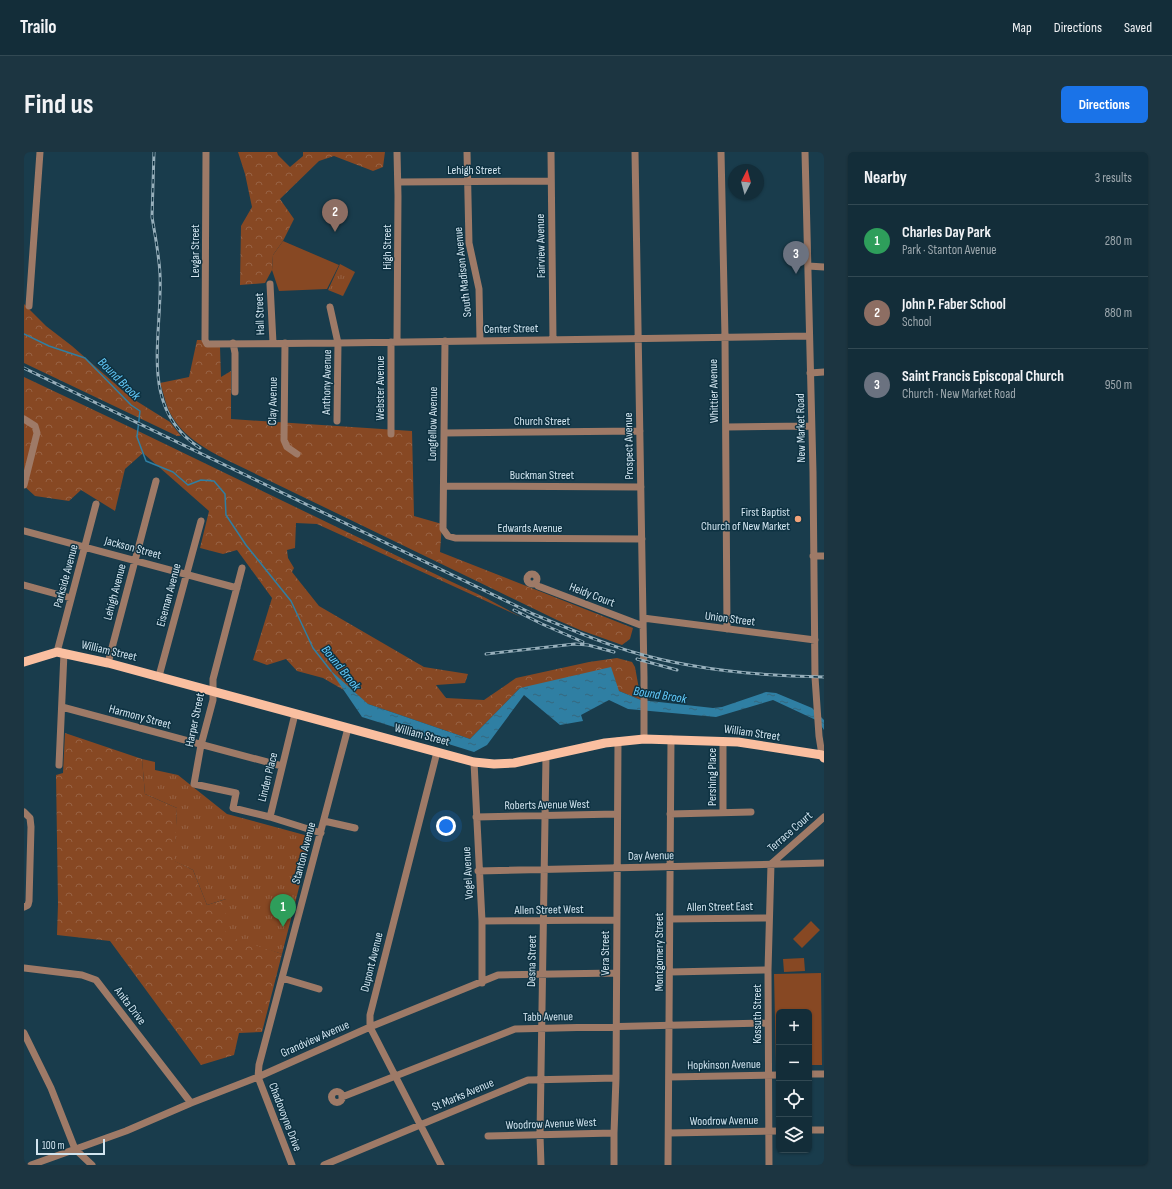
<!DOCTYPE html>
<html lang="en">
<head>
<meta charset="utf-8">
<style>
	:root { --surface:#132d39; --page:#1c3541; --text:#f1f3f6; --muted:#9da8ae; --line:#324953; --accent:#1a73e8 }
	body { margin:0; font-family:"Sofia Sans Condensed",sans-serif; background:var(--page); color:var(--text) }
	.controls { position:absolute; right:12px; bottom:12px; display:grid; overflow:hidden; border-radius:6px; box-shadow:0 1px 3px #0004 }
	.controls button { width:36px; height:36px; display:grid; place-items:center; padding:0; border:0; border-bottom:1px solid var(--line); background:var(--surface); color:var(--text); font:20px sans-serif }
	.compass { position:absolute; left:704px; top:12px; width:36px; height:36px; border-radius:50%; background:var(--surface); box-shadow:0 1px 3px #0004; rotate:6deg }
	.scale { position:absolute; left:12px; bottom:10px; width:69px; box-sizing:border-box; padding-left:4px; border:2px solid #d2e5f0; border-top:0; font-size:11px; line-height:14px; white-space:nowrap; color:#d2e5f0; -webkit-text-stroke:3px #0e3242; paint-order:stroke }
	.you { position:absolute; left:422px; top:674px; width:14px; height:14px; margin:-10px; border:3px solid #fff; border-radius:50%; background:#1a73e8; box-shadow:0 0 0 6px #1a73e833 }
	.badge { display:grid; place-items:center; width:26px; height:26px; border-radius:50%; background:var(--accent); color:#fff; font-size:13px; font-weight:700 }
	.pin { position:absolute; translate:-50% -33px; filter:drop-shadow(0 1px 2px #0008) }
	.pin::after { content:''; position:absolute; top:21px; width:14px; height:12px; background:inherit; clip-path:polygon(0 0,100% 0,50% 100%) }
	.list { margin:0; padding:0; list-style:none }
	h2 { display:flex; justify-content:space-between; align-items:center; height:52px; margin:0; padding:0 16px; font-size:17px }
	h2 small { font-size:13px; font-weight:400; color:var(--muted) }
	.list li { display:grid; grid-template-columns:26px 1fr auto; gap:12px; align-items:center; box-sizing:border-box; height:72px; padding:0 16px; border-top:1px solid var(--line) }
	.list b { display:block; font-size:15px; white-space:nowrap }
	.list p { margin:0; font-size:13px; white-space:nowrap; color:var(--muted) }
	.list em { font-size:13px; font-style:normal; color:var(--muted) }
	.icon { flex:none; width:22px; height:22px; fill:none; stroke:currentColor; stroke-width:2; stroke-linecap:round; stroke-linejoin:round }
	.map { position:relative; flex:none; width:800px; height:1013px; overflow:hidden; border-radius:6px }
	header { display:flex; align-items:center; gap:24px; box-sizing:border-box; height:56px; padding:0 20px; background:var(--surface); border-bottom:1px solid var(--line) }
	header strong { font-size:19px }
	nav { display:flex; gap:22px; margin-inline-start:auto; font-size:14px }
	.intro { display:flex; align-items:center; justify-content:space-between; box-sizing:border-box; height:96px; padding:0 24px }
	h1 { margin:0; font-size:28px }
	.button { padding:10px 18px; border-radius:6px; background:var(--accent); color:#fff; font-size:14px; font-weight:700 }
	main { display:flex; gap:24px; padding:0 24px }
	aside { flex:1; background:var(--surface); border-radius:6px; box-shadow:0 1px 3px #0004 }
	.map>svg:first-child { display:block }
	.green { fill:#874823 }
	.forest { fill:url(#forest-crowns) }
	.park { fill:url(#park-tufts) }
	.water { fill:url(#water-ripples) }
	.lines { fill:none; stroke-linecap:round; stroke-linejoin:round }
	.stream { stroke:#2f7fa3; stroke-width:1.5 }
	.minor { stroke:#9e7a67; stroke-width:7 }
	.major { stroke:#fabfa0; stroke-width:9 }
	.rail-casing { stroke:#97afbb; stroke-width:3 }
	.rail { stroke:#0e3242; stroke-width:1.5; stroke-dasharray:4.5; stroke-linecap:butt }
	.poi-dot { fill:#f0a279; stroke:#0e3242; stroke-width:1.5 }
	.labels { text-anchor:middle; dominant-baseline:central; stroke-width:3; stroke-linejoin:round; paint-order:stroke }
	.street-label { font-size:12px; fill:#d2e5f0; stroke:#0e3242 }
	.poi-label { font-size:12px; fill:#d2e5f0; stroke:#0e3242; text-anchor:end }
	.water-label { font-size:13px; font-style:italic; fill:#63cbfc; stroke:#0e3242 }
</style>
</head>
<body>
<header>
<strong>Trailo</strong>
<nav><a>Map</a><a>Directions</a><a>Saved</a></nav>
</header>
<div class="intro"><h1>Find us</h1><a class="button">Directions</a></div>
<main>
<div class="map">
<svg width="800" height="1013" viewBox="0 0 800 1013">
	<defs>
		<pattern id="forest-crowns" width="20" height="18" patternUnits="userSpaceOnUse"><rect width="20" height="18" fill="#874823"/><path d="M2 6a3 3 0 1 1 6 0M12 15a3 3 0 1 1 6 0" fill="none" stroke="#976243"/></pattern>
		<pattern id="park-tufts" width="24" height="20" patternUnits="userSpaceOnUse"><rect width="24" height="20" fill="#874823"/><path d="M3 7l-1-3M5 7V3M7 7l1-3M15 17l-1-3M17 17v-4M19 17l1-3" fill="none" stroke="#976243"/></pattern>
		<pattern id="water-ripples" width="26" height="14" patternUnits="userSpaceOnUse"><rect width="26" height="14" fill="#2f7fa3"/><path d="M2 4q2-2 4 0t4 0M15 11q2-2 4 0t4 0" fill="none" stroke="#35687f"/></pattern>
	</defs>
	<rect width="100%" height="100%" fill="#193c4c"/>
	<path class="green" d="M259,89L315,113L303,137L255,139L248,118L249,103Z
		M787,769L796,778L778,796L769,787Z
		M780,806L781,819L760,820L759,807Z
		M797,821L798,913H785V860H755V914H752L750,822Z"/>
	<path class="forest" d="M214,0H253L254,3L266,15L279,4V0H361L359,15L349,19L310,4L295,9L256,47L270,67L259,89L249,103L248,118L241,131L216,133L217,74L228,55L221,22Z
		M0,152L22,174L48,194L106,245L146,270L157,284H153L0,211Z
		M173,188H177L184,193L196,195L197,225L207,219V267L388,279L390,364L418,372L416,400L609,476L606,487L598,493L556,478L533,468L207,310C185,299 162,287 149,266C142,256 140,242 136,231L165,225Z
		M0,225C154,297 306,373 460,445L497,465L293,372L272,371L271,396L263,398L264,406L270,416L268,420L295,454L400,515L444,522L441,531L412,533L422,546L460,548L492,526L565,510L593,506L608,510L611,515L617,548L595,539L496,536L446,587L344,552L299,526L273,519L262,507L243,513L229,508L248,446L213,398L199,402L176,396L185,359L119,301L101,317L91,359L57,338L45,349L11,344L0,334Z
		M41,581L118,607L121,642L153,656L151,709L169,718L183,753L202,747L239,795L258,802L238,880L215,881L210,903L177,913L86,789L33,783L34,752L32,623L39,621Z"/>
	<path class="park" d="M316,112L331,120L319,144L304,138Z
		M118,607L131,610V618L154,623L203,662L288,685L258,802L202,784V747L183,753L169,718L150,709L153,656L121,642Z"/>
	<path class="water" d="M587,515L595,539L617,548L689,556L698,555L742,540L752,541L788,556L800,568V578L794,569L749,548L692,565L604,557L585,548L557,563L559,569L536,573L500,543L463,593L450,600L338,565L306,518L344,552L446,587L496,536Z"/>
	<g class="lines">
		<path class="stream" d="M0,182L25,194L61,206L107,253L116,259L113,285L122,309L149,320L164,333L177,328L190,329L201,342L202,363L222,393L267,449L289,496L307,519"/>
		<path class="minor" d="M182,0L181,188L183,192L314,191L785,184
			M373,0L374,44L373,190
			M443,0L445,91L455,137L456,189
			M527,0L529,188
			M611,0L620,525V587
			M697,0L701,185L703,477
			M781,0L789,320L791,525L795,584L798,603
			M374,30L527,29
			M784,114L800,115
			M246,132L249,191
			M5,154L16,0
			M306,155L314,191L313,269
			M421,189L419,377L424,384L431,386L618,387
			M367,190V282
			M209,191L211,201V240
			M261,191L260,288L263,295L273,302
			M786,221L800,220
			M0,267L11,274L13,281L0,333
			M702,275L787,274
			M420,281L616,279
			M420,334L617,335
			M0,379L213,436
			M789,404H800
			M218,416L189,527V548L177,593L170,632L212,641L209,656L246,665L297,681
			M503 427a5 5 0 1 1 10 0a5 5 0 1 1-10 0Z
			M511,431L514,434L619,474
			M0,433L47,446
			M619,466L791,488
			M33,500L72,352
			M84,511L132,329
			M135,524L177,369
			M38,555L258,614
			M699,589V660
			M413,600L346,863V875L417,1013
			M450,610L458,769V831
			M35,613L40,501
			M0,660L6,666L7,675L5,749L4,753L0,755
			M646,662L727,660
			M246,665L271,562
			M452,665L593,662
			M300,669L331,676
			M454,719L800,711
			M646,767L745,766
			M458,769L592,768
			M0,816L58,823L72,828L167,951
			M646,820L744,818
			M258,826L295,837
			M0,881L27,936L51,997L68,1013
			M785,922H800
			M645,925L755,923
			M307.5 945a5.5 5.5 0 1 1 11 0a5.5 5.5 0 1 1-11 0Z
			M318,945L491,877L744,871
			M785,978H800
			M645,981L755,979
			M464,984L590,981
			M7,1013L102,979L167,951L234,925L346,875L474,823L592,821
			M268,1013L234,925L235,913L324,576
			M300,1013L504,928L592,926
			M517,1013L516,983L522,604
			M590,1013V981L592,926L594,589
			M644,1013L647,587
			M745,1013L744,818L747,712L800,665"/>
		<path class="major" d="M0,510L33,500L84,511L450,610L470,612L490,611L581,591L620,587L714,590L798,603L800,606"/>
		<g class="rail-casing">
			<path id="rail" d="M130,0L128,65C131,83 135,103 136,122C139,183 113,256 176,296
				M0,216L509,462C541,475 572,489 605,499C668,518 735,524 800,525
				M490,458L518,472L559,490
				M462,502L551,492L564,493L590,500
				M613,507L653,518"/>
		</g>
		<use href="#rail" class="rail"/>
	</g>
	<circle class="poi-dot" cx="774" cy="367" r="4"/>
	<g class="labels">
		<g class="street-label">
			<text x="450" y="18">Lehigh Street</text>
			<text transform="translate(517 94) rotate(-91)">Fairview Avenue</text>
			<text transform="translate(363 95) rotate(-90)">High Street</text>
			<text transform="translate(171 99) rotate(-90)">Levgar Street</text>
			<text transform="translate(439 120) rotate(-96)">South Madison Avenue</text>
			<text transform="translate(236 162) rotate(-92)">Hall Street</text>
			<text transform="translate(487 177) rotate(-1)">Center Street</text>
			<text transform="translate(303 230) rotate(-89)">Anthony Avenue</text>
			<text transform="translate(356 236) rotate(-90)">Webster Avenue</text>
			<text transform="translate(690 239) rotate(-91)">Whittier Avenue</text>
			<text transform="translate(249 249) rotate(-89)">Clay Avenue</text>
			<text x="518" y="269">Church Street</text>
			<text transform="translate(409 272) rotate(-89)">Longfellow Avenue</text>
			<text transform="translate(777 276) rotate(-91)">New Market Road</text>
			<text transform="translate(605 294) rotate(-91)">Prospect Avenue</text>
			<text x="518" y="323">Buckman Street</text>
			<text x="506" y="376">Edwards Avenue</text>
			<text transform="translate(109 396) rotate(15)">Jackson Street</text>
			<text transform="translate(42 424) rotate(-75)">Parkside Avenue</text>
			<text transform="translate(91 440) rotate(-75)">Lehigh Avenue</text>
			<text transform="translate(145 443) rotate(-75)">Eiseman Avenue</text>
			<text transform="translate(568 443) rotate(21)">Heidy Court</text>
			<text transform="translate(706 467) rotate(7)">Union Street</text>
			<text transform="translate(85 499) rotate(13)">William Street</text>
			<text transform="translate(116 565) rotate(15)">Harmony Street</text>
			<text transform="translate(171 568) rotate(-78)">Harper Street</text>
			<text transform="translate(728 581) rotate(8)">William Street</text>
			<text transform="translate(398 583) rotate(15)">William Street</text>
			<text transform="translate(244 625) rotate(-76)">Linden Place</text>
			<text transform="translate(688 625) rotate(-90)">Pershing Place</text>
			<text transform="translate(523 653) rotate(-1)">Roberts Avenue West</text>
			<text transform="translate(766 680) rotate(-41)">Terrace Court</text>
			<text transform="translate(280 701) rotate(-75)">Stanton Avenue</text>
			<text transform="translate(627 704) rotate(-1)">Day Avenue</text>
			<text transform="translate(444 721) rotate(-93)">Vogel Avenue</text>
			<text transform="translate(696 755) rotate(-1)">Allen Street East</text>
			<text transform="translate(525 758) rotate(-1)">Allen Street West</text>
			<text transform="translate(635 800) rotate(-90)">Montgomery Street</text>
			<text transform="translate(581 801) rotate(-90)">Vera Street</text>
			<text transform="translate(508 809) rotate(-89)">Desna Street</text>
			<text transform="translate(348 810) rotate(-76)">Dupont Avenue</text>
			<text transform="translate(106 854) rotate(53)">Anita Drive</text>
			<text transform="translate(733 862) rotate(-90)">Kossuth Street</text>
			<text transform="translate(524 865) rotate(-1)">Tabb Avenue</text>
			<text transform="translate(291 887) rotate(-24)">Grandview Avenue</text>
			<text transform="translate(700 913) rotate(-1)">Hopkinson Avenue</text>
			<text transform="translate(439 943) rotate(-23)">St Marks Avenue</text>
			<text transform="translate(261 965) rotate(69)">Chadovoyne Drive</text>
			<text transform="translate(700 969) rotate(-1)">Woodrow Avenue</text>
			<text transform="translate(527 972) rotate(-2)">Woodrow Avenue West</text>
		</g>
		<g class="poi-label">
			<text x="766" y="360">First Baptist<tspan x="766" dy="14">Church of New Market</tspan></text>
		</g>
		<g class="water-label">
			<text transform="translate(95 227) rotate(45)">Bound Brook</text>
			<text transform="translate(317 516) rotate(51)">Bound Brook</text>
			<text transform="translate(636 543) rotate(9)">Bound Brook</text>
		</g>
	</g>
</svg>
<div class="controls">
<button>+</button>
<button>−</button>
<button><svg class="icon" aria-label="locate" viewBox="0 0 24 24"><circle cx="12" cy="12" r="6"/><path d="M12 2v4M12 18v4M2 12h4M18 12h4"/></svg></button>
<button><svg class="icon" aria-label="layers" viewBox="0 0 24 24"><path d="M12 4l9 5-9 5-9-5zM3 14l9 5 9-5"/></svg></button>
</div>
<svg class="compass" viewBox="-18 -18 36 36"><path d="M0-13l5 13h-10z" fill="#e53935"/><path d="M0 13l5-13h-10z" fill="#9da8ae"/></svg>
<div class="scale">100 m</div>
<div class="you"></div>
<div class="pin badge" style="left:259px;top:775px;background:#2e9e5b">1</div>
<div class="pin badge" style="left:311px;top:80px;background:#8d6e63">2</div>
<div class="pin badge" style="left:772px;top:122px;background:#6b7280">3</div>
</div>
<aside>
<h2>Nearby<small>3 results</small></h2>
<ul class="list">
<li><span class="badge" style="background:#2e9e5b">1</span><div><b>Charles Day Park</b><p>Park · Stanton Avenue</p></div><em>280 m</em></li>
<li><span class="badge" style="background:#8d6e63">2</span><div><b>John P. Faber School</b><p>School</p></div><em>880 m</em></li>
<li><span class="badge" style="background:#6b7280">3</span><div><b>Saint Francis Episcopal Church</b><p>Church · New Market Road</p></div><em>950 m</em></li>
</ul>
</aside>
</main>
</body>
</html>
